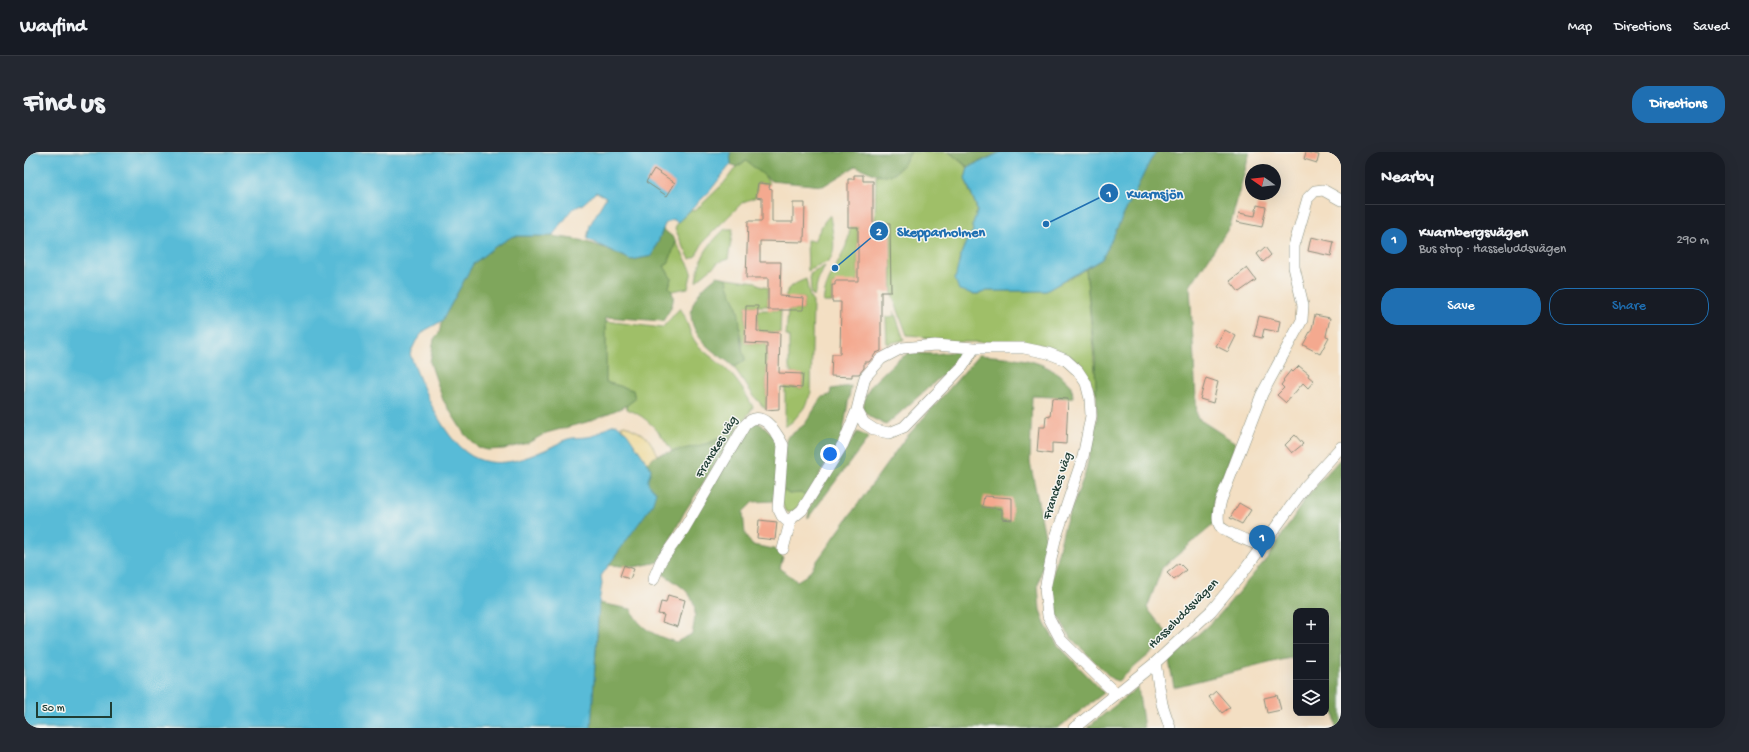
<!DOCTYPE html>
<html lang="en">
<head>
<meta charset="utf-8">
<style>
	:root { --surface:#171b24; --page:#242831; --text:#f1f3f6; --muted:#9ea1a6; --line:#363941; --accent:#1f6fb2 }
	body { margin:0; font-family:"Gochi Hand",sans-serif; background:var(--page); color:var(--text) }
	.controls { position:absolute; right:12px; bottom:12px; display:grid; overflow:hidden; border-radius:8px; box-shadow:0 4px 16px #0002 }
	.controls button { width:36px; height:36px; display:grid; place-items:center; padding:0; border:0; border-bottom:1px solid var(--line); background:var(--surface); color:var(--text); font:20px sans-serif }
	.compass { position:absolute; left:1221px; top:12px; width:36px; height:36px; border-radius:50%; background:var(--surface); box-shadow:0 4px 16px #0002; rotate:284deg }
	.scale { position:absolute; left:12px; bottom:10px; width:76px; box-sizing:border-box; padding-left:4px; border:2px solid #1f3d34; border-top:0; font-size:11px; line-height:14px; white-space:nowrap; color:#1f3d34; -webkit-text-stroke:3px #f6f6f2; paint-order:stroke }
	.you { position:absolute; left:806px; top:302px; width:14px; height:14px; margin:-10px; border:3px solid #fff; border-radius:50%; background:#1a73e8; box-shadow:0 0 0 6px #1a73e833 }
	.badge { display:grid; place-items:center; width:26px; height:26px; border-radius:50%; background:var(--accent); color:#fff; font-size:13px; font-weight:700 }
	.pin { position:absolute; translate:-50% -33px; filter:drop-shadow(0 1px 2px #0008) }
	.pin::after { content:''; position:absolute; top:21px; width:14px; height:12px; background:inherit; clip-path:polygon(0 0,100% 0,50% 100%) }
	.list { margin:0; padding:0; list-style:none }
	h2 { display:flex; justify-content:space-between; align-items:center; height:52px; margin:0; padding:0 16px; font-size:17px }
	h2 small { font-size:13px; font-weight:400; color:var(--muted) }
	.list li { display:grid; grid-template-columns:26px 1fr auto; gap:12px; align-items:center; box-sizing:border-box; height:72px; padding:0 16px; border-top:1px solid var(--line) }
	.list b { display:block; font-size:15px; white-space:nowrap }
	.list p { margin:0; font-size:13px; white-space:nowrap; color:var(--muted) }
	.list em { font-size:13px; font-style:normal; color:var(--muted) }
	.actions { display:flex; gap:8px; padding:12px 16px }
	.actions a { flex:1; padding:9px 0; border:1px solid var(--accent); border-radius:16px; text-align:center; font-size:14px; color:var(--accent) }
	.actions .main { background:var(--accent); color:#fff }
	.icon { flex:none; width:22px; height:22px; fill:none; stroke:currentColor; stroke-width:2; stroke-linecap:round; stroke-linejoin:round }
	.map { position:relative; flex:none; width:1317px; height:576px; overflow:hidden; border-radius:16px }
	header { display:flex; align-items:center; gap:24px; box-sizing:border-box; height:56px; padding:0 20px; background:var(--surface); border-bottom:1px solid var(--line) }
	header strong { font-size:19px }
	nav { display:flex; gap:22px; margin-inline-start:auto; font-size:14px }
	.intro { display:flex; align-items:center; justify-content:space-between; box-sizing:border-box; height:96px; padding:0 24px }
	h1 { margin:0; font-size:28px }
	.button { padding:10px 18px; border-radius:16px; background:var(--accent); color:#fff; font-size:14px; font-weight:700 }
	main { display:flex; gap:24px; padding:0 24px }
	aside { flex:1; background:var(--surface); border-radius:16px; box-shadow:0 4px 16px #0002 }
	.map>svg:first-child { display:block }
	.green { fill:#9fbf67; stroke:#5f7e4e }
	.forest { fill:#7fa65c; stroke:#4f7248 }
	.sand { fill:#eeda9e; stroke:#868c69 }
	.water { fill:#59bbd7; stroke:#3c7c86 }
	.building { fill:#f4a98f }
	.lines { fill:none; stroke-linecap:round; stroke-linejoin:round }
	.minor-casing { stroke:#898e7c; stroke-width:12 }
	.minor { stroke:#fff; stroke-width:11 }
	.labels { text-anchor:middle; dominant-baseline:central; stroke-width:3; stroke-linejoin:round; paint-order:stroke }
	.street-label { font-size:13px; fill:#1f3d34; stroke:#f6f6f2 }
	.leader { fill:none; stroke:#1f6fb2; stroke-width:1.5 }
	.callout-dot { fill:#1f6fb2; stroke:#f6f6f2; stroke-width:1.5 }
	.mark-label { font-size:12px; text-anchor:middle; font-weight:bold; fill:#fff }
	.callout-label { font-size:14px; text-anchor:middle; font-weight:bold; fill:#1f6fb2; stroke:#f6f6f2; stroke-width:3; stroke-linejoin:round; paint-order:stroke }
</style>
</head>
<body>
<header>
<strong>Wayfind</strong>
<nav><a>Map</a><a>Directions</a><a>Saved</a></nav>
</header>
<div class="intro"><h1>Find us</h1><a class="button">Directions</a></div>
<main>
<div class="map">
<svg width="1317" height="576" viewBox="0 0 1317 576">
	<rect width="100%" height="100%" fill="#f6f6f2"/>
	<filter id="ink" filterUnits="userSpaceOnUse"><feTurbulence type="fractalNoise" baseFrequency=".025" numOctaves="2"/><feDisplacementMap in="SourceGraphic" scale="8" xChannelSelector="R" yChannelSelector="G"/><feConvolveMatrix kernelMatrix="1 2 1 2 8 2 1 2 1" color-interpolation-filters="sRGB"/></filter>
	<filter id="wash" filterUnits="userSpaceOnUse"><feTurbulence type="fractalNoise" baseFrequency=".012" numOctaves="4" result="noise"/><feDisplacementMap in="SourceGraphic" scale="16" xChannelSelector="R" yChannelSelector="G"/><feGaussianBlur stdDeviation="0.9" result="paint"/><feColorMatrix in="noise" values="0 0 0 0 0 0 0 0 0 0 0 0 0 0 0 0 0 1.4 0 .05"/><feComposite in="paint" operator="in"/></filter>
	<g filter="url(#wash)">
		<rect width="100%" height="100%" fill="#f3dfc3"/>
		<path class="green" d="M887,0H925L944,16C943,19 941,25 942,28C946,48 959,52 948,74L949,79C942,88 933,106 935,117C936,125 940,132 942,139C949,143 955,143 962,139H1022L1062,117L1073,243C1065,228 1058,210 1042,202C1010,183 955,193 919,189C907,188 896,183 883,183L868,142L867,70H851L852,24C874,22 876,19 887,0Z
			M722,9L739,22L746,32L734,31L732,45L719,50L680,89L671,105L666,107L656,88L651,76L654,70L667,58L671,59L700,31L712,15Z
			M806,63C807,75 815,100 804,109C798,113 790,116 784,119L783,88L790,89L800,70Z
			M826,75H834V129L808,133V150H799C801,122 825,103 826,75Z
			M701,77H709L704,107L695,110L672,129C676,104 683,94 701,77Z
			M652,90L668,119L664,136L648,139L645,136L647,126L640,114L644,112Z
			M801,114L794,129L790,145L787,142L786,122Z
			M703,126L732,130L736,134L744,136V154H722L721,191L743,192L742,258L729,243L710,215L719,210C720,204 714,157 712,152C708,142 704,137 703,126Z
			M782,127L786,146L789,150L787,241L780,256L769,269L761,275V235L778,236L779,223L768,222L765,216V184H762L764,158H779L780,146L761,145C764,134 772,131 782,127Z
			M656,156C664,167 664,181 673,192C683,203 694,209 704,219C714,229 722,242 729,255C725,261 720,270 714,275C697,290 670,296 648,299C636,280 624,265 603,257L602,254L611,247L609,238L582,230V169L638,176Z
			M734,158H757L756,181L733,179Z
			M870,159L880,188L863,192L862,165L870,164Z
			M759,338L765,342L777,341L783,343L781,348L767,361L761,359L757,348Z"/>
		<path class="forest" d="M706,0H887C869,30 862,28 832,14L799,34L747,29L722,9L712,15L707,12Z
			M925,0H977L944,15Z
			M1133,0H1226L1206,74L1166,134L1173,266L1212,291L1190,347L1189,373L1138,416L1123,456L1146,485L1094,529L1088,527L1047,486L1031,459L1026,433L1041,373L1061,322L1073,267L1071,205L1062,117L1078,107L1126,9Z
			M639,77L650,86L652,90L644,112L640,114L647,126L645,136C655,146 645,159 639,169L582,165V230L609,238L611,247L602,254L563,270L522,281L504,291L480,297L464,298L454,296L441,283L419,248L406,210L410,187L415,181L418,169L449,112L469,96L489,84H528L556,88L590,99L607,108L628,104Z
			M693,124L703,126C704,137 709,143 712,152C719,170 713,189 721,206L719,210L710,215C702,207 691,202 683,194C656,167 666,144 693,124Z
			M937,199L921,221L862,273L846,265L839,258L841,245L847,233L872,209L885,201L909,202Z
			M955,203C992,206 1021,205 1048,234L1049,246L1008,244L1006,310L1023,394L1014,433L1016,458L1022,474L1034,493L1080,541L1034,576H567L575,451L607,457C615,477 632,484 652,490L668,482C676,447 668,441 639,422L642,412L725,273L732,270C765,284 752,321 749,349L729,350L719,360L721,382L728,393L750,397L759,405L756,416L773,429L783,423L879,289Z
			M827,234L818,286L783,343L777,341L765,342L759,338L761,298L764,285L781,272L798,245L806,243L807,237Z
			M715,275L660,361L635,410L610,415L585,413L624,332L623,328L627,317L623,311L633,303L686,291Z
			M833,280L845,285L784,366L785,356Z
			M1317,306V576H1312L1304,521L1302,520V459H1272V509L1266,506L1253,509L1150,535L1145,509L1195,463L1244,405L1283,344Z
			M1114,535L1120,576H1063Z"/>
		<path class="sand" d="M601,273C620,284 623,280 633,303L623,311L597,274Z"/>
		<path class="water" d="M0,0H706L707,12L685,40L654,70L648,67L641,72L628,104L607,108L563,87L566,73L582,45L572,40L559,52L549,57L528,84H489L469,96L449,112L418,169L400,179L392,189L386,202C397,232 421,295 454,307C482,318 516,301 541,288C550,284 562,287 571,283C580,278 582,274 592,272L603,281L627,317C624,330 620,329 632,340L628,353L577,424L578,431L575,451L567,576H0Z
			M977,0H1133L1126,9L1078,107L1022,139H962C951,145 946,140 935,138L931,127L937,102L944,85L949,79L948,74L953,60L952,53L941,27L944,16Z"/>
		<g id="blocks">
			<path class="building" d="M1282,0L1295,3L1293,11L1280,7Z
				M630,17L651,31L643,44L622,30Z
				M830,23H839V29H849V71H866L867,140H857V199L852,201L845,210H840V216L835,222H828V225L807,224L808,202H816L817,150H808V133H811V129H834V75H824V27H830Z
				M734,31L746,32L745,36L748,37V70H769V51H781L780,90L736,89V110H757L756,144L780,146L779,158H744V126H722L724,69H738V46L732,45Z
				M1233,53L1242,55L1238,75L1213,70L1215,61L1231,64Z
				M1287,85L1310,90L1307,104L1284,99Z
				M1241,95L1247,103L1239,110L1233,102Z
				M1223,116L1232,128L1215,140L1206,129Z
				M722,154H734L733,179L756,181L755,221L779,222L778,236L755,234V257L742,258L743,192L721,191Z
				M1291,163L1306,166L1302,184L1305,185L1296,202L1279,193L1288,176Z
				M1235,164L1256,169L1254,180L1240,177L1238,186L1230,184Z
				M1201,178L1212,184L1204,200L1192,194Z
				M1275,214L1285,222L1284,224L1290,229L1284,236L1279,231L1262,251L1253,243L1260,236L1257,233L1260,229L1259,228L1267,218L1269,220Z
				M1182,226L1194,230L1189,251L1176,247Z
				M1028,246L1044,247L1042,292L1028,291V302L1013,300L1015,275H1021L1022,264L1026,265Z
				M1271,283L1279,292L1268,301L1261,293Z
				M960,344L988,346V368L978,367V357L958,355Z
				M1215,351L1227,358L1218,372L1206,366Z
				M735,368L753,370L751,388L733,386Z
				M1155,411L1162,418L1150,428L1143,421Z
				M600,413L610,417L606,427L596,424Z
				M644,443L661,448L654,475L638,470L640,463L634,462L637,450L642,451Z
				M1192,539L1206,555L1198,561L1185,545Z
				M1253,543L1257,558L1243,561L1240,546Z"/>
		</g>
	</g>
	<g filter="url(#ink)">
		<use href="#blocks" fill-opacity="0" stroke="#898e7c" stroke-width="1"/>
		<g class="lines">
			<g class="minor-casing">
				<path id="minor" d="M833,258L840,271L851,278L865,281L880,275L939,214L950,196
					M1237,394C1227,389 1202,382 1196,374C1192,367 1195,356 1197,348L1238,242L1278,168L1279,153L1270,115V94L1284,46L1291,39L1299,38L1317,48
					M759,397L767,367L778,358L819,292L833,258L841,225L857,207L878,196L911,193L950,196H1000L1024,201L1042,208L1054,219L1062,231L1066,247L1067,264L1059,305L1031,388L1021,437L1024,464L1037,488L1092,542
					M629,428L637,409L660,377L721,273C737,255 751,278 759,293L754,356L758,364L762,368L767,367
					M1131,511L1138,552L1146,576
					M1050,576L1131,511L1187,459L1217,423L1281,335L1317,295"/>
			</g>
			<use href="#minor" class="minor"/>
		</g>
	</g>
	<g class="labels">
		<g class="street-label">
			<text transform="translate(693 295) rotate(-59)">Franckes väg</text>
			<text transform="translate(1034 334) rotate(-72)">Franckes väg</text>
			<text transform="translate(1160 462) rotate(-45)">Hasseluddsvägen</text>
		</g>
	</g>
	<path class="leader" d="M1022 72L1085 41M811 116L855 79"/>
	<g class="callout-dot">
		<circle cx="1022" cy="72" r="4"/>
		<circle cx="811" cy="116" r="4"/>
		<circle cx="1085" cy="41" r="10"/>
		<circle cx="855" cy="79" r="10"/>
	</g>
	<g class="mark-label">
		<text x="1085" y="45">1</text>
		<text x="855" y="83">2</text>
	</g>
	<g class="callout-label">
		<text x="1131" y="46">Kvarnsjön</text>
		<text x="917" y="84">Skepparholmen</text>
	</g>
</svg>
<div class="controls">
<button>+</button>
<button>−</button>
<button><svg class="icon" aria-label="layers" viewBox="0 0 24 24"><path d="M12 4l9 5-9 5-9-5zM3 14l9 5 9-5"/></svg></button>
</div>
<svg class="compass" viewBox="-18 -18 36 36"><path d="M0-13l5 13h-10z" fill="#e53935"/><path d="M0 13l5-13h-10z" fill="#9ea1a6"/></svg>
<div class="scale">50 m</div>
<div class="you"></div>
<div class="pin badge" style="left:1238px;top:406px">1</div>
</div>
<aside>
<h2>Nearby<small></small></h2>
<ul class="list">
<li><span class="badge">1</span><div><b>Kvarnbergsvägen</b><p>Bus stop · Hasseluddsvägen</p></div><em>290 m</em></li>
</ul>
<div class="actions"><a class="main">Save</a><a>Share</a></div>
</aside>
</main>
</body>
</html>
